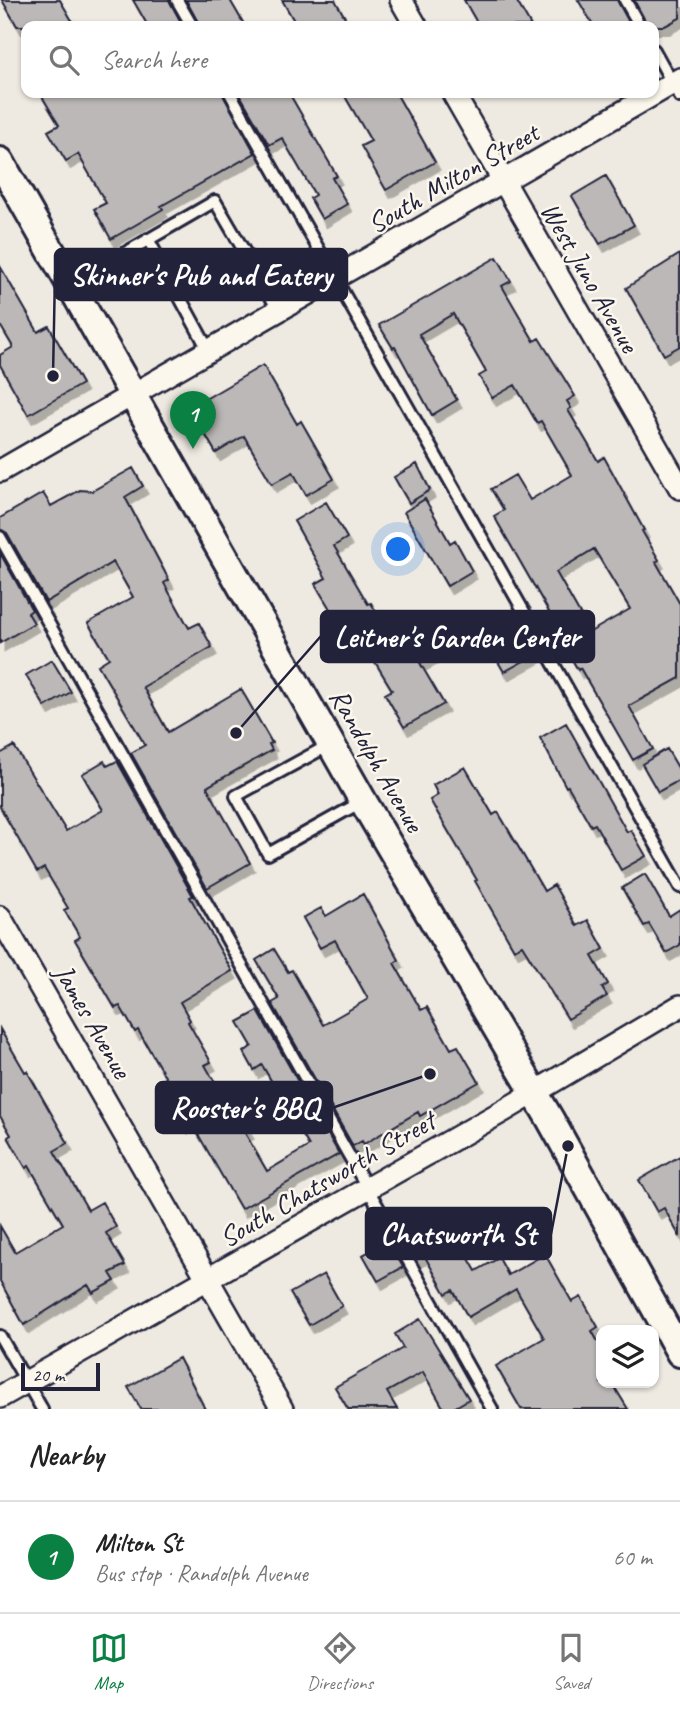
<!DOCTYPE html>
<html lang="en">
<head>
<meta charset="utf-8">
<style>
	:root { --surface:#fff; --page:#f6f6f6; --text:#222; --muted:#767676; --line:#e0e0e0; --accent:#0b8043 }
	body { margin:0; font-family:Caveat,sans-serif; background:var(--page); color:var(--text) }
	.controls { position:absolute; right:21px; bottom:21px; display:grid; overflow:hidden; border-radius:14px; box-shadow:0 2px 5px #0004 }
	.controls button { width:63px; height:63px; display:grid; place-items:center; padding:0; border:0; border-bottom:2px solid var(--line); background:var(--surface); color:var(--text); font:35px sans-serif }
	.scale { position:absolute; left:21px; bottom:18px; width:79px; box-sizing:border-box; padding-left:7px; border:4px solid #22223b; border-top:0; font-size:19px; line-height:24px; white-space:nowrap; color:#22223b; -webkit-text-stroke:5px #fbf7ec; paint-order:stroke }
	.you { position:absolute; left:399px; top:550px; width:24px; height:24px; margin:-18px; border:5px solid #fff; border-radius:50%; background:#1a73e8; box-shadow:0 0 0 10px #1a73e833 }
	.badge { display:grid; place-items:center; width:46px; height:46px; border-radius:50%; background:var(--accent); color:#fff; font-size:23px; font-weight:700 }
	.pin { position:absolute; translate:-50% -58px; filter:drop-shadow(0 2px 4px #0008) }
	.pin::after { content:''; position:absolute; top:37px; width:24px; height:21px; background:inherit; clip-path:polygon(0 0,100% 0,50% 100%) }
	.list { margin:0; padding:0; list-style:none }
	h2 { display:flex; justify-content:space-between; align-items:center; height:91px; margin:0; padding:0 28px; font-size:30px }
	h2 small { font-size:23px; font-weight:400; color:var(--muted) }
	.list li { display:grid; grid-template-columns:46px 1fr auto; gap:21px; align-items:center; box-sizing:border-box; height:112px; padding:0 28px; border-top:2px solid var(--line) }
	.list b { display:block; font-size:26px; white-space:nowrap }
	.list p { margin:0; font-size:23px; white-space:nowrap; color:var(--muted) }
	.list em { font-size:23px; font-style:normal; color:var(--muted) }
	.icon { flex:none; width:38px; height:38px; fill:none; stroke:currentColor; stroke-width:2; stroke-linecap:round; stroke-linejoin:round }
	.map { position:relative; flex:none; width:680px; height:1409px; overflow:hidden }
	.search { position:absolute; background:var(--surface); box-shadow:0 2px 5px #0004; left:21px; right:21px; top:21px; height:77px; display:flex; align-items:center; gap:18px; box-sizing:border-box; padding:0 24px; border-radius:14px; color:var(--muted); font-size:26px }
	.sheet { height:203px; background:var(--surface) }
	nav { display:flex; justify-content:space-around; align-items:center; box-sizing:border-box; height:98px; border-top:2px solid var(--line); background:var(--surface); font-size:19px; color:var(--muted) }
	nav a { display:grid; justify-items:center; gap:4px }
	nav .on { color:var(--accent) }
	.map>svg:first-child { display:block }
	.building { fill:#bcb8b8; stroke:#22223b; stroke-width:2; fill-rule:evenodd; filter:url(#shadow) }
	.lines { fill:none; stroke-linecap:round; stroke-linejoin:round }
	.service-casing { stroke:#22223b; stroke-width:16 }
	.minor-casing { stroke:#22223b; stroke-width:26 }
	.tertiary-casing { stroke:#22223b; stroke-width:32 }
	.service { stroke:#fbf7ec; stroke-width:10 }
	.minor { stroke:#fbf7ec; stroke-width:21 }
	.tertiary { stroke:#fbf7ec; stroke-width:26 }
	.labels { text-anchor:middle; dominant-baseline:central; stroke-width:5; stroke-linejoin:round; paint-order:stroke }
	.street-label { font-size:28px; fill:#22223b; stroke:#fbf7ec }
	.leader { fill:none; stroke:#22223b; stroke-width:2.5 }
	.callout-dot { fill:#22223b; stroke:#fbf7ec; stroke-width:2.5 }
	.callout { fill:#22223b; stroke:#22223b; stroke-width:2.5 }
	.callout-label { font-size:30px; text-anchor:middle; font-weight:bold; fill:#fff }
</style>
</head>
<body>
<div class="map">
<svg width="680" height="1409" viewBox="0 0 680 1409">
	<defs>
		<filter id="shadow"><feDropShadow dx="4.5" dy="8" stdDeviation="0" flood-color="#0004"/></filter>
	</defs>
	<rect width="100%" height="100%" fill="#eeeae2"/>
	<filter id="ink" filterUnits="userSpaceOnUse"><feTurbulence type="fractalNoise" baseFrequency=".0143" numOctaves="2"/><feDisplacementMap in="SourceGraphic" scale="14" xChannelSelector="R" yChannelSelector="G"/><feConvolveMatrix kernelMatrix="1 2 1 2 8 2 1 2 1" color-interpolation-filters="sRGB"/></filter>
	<g filter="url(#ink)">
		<path class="building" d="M2,0H60L75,26H17Z
			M133,0H169L183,26H148Z
			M186,0H230L245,26H200Z
			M282,0H335L350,26H297Z
			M464,0H516L531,26H479Z
			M578,0H617L631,26H594Z
			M634,0H680V18L665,26H648Z
			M40,93H222L255,153L161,206L163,209L111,239L94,209L106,203L78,154L66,161L48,131L59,125Z
			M239,93H289L337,176L332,178L347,204L322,219L310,198L315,195L282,138L269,145Z
			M343,93H396L435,162L386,190L361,146L371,141Z
			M606,176L634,225L600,244L572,196Z
			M680,254V346L664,355L626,288Z
			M497,257L511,281L502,286L534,341L539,338L575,396L567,401L571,408L568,410L598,461L604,457L644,530L642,531L659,560L656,562L680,604V678L629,706L653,749L633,760L580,668L578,670L561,640L552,645L537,619L549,612L494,516L504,510L491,489L515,475L530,500L572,475L541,421L537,423L515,385L492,398L479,376L486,372L453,314L419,334L457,400L432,415L395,347L393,348L379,325ZM594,549L630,609L590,632L556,572Z
			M0,266L38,332L49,326L82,384L28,415L0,365V355L13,347L0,325Z
			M263,365L297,424L301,421L334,479L306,495L293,472L272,484L244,436L216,453L190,408Z
			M417,464L430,490L409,503L394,477Z
			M133,468L143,486L125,497L169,580L164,583L189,628L199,623L212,647L143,687L168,732L241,689L272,743L269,744L272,750L207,787L250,863L207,888L131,753L145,745L98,665L109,658L88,623L133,597L113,562L46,602L7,533L0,529V518L43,493L51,506L80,490L92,491Z
			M425,499L450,543L455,540L472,571L447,586L404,512Z
			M326,502L347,538L334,546L368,604L371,603L390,635L417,620L437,654L420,663L444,704L404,727L385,694L392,690L363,642L353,647L315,584L326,578L294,521Z
			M0,553L32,610L28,613L34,623L0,643Z
			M523,627L538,653L504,672L489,646Z
			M52,660L71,692L45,707L26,675Z
			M566,723L627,832L631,830L646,856L621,870L595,824L591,826L568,786L566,787L540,738Z
			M14,746L66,831L103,810L82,774L104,761L107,766L117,761L193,896L190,897L232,971L180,1002L190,1020L188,1022L211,1062L205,1065L233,1114L237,1111L249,1131L245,1133L267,1171L309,1146L262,1065L254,1070L244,1052L252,1046L238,1022L258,1011L339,1154L241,1209L191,1122L184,1126L171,1103L178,1099L138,1030L135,1032L120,1006L115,1008L75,940L80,937L64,910L68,908L44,868L37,872L0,807V754Z
			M667,749L680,771V780L658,792L642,764Z
			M465,767L493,815L498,812L544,891L554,885L577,926L588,920L604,949L592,956L608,984L602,988L607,996L568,1019L522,945L514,949L475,881L477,880L430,800L438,795L433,785Z
			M645,874L669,916L680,909V945L666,953L649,924L644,926L622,888Z
			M363,894L399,960L394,963L421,1010L427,1007L451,1049L458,1046L479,1082L420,1116L418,1112L364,1144L362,1141L353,1146L272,1003L279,999L256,960L274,949L288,972L292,970L323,1025L368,999L335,940L320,948L303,918L321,908L326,916Z
			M0,1029L25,1072L27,1071L68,1143L54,1151L88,1210L102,1202L116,1227L106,1233L125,1265L110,1273L115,1281L93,1293L88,1285L24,1325L0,1281V1226L15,1252L63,1224L29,1166L26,1168L8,1137L11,1135L0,1116Z
			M680,1156V1237L664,1208L657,1212L639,1180Z
			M441,1210L476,1271L499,1258L508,1275L545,1254L572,1302L581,1297L598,1327L592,1331L601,1347V1383H612L628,1409H521L496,1366L544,1338L516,1289L468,1317L453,1290L446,1294L424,1255L416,1259L402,1233Z
			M388,1241L403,1267L378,1281L363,1255Z
			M324,1274L342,1306L309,1325L290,1293Z
			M420,1319L469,1399L452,1409H444L423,1372L387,1392L397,1409H348L335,1387L403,1348L395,1334Z
			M179,1358L205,1409H141L128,1387Z"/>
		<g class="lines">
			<g class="service-casing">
				<path id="service" d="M177,0L192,26
					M625,0L640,26
					M654,50L680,97
					M230,93L680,887
					M148,239L209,351
					M70,285L215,201L279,311
					M0,537L492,1409
					M331,744L236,796L268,854L363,801
					M0,1336L42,1409"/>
			</g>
			<g class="minor-casing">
				<path id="minor" d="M401,0L416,26
					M453,93L680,488
					M0,471L680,79
					M0,917L282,1409
					M0,1397L505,1110L680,1006"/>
			</g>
			<g class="tertiary-casing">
				<path id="tertiary" d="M0,161L363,801L550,1119L680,1353"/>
			</g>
			<use href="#service" class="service"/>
			<use href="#minor" class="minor"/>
			<use href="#tertiary" class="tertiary"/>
		</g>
	</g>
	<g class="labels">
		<g class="street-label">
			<text transform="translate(453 178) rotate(-30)">South Milton Street</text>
			<text transform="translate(590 277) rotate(60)">West Juno Avenue</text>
			<text transform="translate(377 760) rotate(60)">Randolph Avenue</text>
			<text transform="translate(93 1021) rotate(60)">James Avenue</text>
			<text transform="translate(327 1179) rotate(-30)">South Chatsworth Street</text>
		</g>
	</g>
	<path class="leader" d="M53 376L55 274M236 733L321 636M430 1074L332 1108M568 1146L551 1234"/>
	<g class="callout-dot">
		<circle cx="53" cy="376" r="7"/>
		<circle cx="236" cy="733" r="7"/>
		<circle cx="430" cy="1074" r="7"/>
		<circle cx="568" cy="1146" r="7"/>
	</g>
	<g class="callout">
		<rect x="55" y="249" width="292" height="51" rx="7"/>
		<rect x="321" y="611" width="273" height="51" rx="7"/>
		<rect x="156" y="1082" width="176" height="51" rx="7"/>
		<rect x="366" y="1208" width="185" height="51" rx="7"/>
	</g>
	<g class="callout-label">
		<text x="201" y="285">Skinner's Pub and Eatery</text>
		<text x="457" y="647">Leitner's Garden Center</text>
		<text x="244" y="1118">Rooster's BBQ</text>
		<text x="458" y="1244">Chatsworth St</text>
	</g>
</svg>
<div class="controls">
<button><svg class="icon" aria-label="layers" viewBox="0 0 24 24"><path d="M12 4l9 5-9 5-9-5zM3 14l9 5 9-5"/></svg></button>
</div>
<div class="scale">20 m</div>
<div class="you"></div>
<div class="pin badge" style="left:193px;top:449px">1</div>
<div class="search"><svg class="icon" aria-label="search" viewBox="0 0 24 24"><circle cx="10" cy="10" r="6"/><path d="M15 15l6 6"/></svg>Search here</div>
</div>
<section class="sheet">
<h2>Nearby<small></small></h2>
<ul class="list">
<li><span class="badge">1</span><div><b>Milton St</b><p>Bus stop · Randolph Avenue</p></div><em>60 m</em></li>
</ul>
</section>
<nav>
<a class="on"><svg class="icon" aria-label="map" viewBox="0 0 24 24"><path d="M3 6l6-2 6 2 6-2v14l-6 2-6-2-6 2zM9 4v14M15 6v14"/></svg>Map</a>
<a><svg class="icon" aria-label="directions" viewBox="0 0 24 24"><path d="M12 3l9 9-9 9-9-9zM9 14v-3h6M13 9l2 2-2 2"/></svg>Directions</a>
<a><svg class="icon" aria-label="saved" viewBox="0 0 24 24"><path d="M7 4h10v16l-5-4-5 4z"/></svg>Saved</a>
</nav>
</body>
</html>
